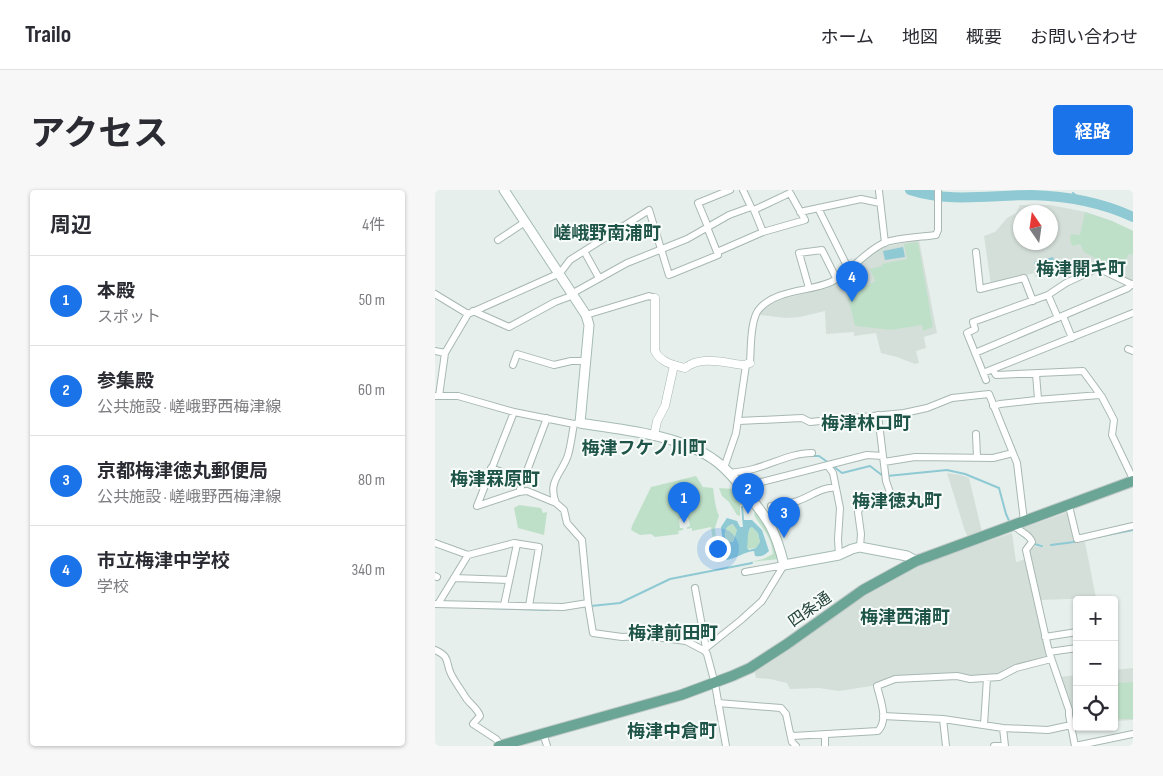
<!DOCTYPE html>
<html lang="ja">
<head>
<meta charset="utf-8">
<style>
	:root { --surface:#fff; --page:#f7f7f7; --text:#2b2b33; --muted:#7c7c81; --line:#e1e1e2; --accent:#1a73e8 }
	body { margin:0; font-family:"Sofia Sans Condensed","Noto Sans JP",sans-serif; background:var(--page); color:var(--text) }
	.controls { position:absolute; right:15px; bottom:15px; display:grid; overflow:hidden; border-radius:5px; box-shadow:0 1px 4px #0004 }
	.controls button { width:45px; height:45px; display:grid; place-items:center; padding:0; border:0; border-bottom:1px solid var(--line); background:var(--surface); color:var(--text); font:25px sans-serif }
	.compass { position:absolute; left:578px; top:15px; width:45px; height:45px; border-radius:50%; background:var(--surface); box-shadow:0 1px 4px #0004; rotate:347deg }
	.you { position:absolute; left:282px; top:358px; width:18px; height:18px; margin:-12px; border:4px solid #fff; border-radius:50%; background:#1a73e8; box-shadow:0 0 0 8px #1a73e833 }
	.badge { display:grid; place-items:center; width:32px; height:32px; border-radius:50%; background:var(--accent); color:#fff; font-size:16px; font-weight:700 }
	.pin { position:absolute; translate:-50% -41px; filter:drop-shadow(0 1px 2px #0008) }
	.pin::after { content:''; position:absolute; top:26px; width:18px; height:15px; background:inherit; clip-path:polygon(0 0,100% 0,50% 100%) }
	.list { margin:0; padding:0; list-style:none }
	h2 { display:flex; justify-content:space-between; align-items:center; height:65px; margin:0; padding:0 20px; font-size:21px }
	h2 small { font-size:16px; font-weight:400; color:var(--muted) }
	.list li { display:grid; grid-template-columns:32px 1fr auto; gap:15px; align-items:center; box-sizing:border-box; height:90px; padding:0 20px; border-top:1px solid var(--line) }
	.list b { display:block; font-size:19px; white-space:nowrap }
	.list p { margin:0; font-size:16px; white-space:nowrap; color:var(--muted) }
	.list em { font-size:16px; font-style:normal; color:var(--muted) }
	.icon { flex:none; width:28px; height:28px; fill:none; stroke:currentColor; stroke-width:2; stroke-linecap:round; stroke-linejoin:round }
	.map { position:relative; flex:none; width:698px; height:556px; overflow:hidden; border-radius:5px }
	header { display:flex; align-items:center; gap:30px; box-sizing:border-box; height:70px; padding:0 25px; background:var(--surface); border-bottom:1px solid var(--line) }
	header strong { font-size:24px }
	nav { display:flex; gap:28px; margin-inline-start:auto; font-size:18px }
	.intro { display:flex; align-items:center; justify-content:space-between; box-sizing:border-box; height:120px; padding:0 30px }
	h1 { margin:0; font-size:35px }
	.button { padding:12px 22px; border-radius:5px; background:var(--accent); color:#fff; font-size:18px; font-weight:700 }
	main { display:flex; gap:30px; padding:0 30px }
	aside { flex:1; background:var(--surface); border-radius:5px; box-shadow:0 1px 4px #0004 }
	.map>svg:first-child { display:block }
	.built { fill:#d4dfda; fill-rule:evenodd }
	.green { fill:#bfe0c8 }
	.water { fill:#8ec9d4; fill-rule:evenodd }
	.lines { fill:none; stroke-linecap:round; stroke-linejoin:round }
	.stream { stroke:#8ec9d4; stroke-width:2 }
	.river { stroke:#8ec9d4; stroke-width:10 }
	.minor-casing { stroke:#a8b8b2; stroke-width:8 }
	.tertiary-casing { stroke:#a8b8b2; stroke-width:9 }
	.secondary-casing { stroke:#a4bbb3; stroke-width:11 }
	.primary-casing { stroke:#c2cac8; stroke-width:12 }
	.minor { stroke:#fff; stroke-width:6 }
	.tertiary { stroke:#fff; stroke-width:8 }
	.secondary { stroke:#fff; stroke-width:9 }
	.primary { stroke:#6aa596; stroke-width:10 }
	.labels { text-anchor:middle; dominant-baseline:central; stroke-width:4; stroke-linejoin:round; paint-order:stroke }
	.street-label { font-size:16px; fill:#24423a; stroke:#f7fbf9 }
	.neighbourhood-label { font-size:18px; font-weight:bold; fill:#1f5548; stroke:#f7fbf9 }
</style>
</head>
<body>
<header>
<strong>Trailo</strong>
<nav><a>ホーム</a><a>地図</a><a>概要</a><a>お問い合わせ</a></nav>
</header>
<div class="intro"><h1>アクセス</h1><a class="button">経路</a></div>
<main>
<aside>
<h2>周辺<small>4件</small></h2>
<ul class="list">
<li><span class="badge">1</span><div><b>本殿</b><p>スポット</p></div><em>50 m</em></li>
<li><span class="badge">2</span><div><b>参集殿</b><p>公共施設 · 嵯峨野西梅津線</p></div><em>60 m</em></li>
<li><span class="badge">3</span><div><b>京都梅津徳丸郵便局</b><p>公共施設 · 嵯峨野西梅津線</p></div><em>80 m</em></li>
<li><span class="badge">4</span><div><b>市立梅津中学校</b><p>学校</p></div><em>340 m</em></li>
</ul>
</aside>
<div class="map">
<svg width="698" height="556" viewBox="0 0 698 556">
	<rect width="100%" height="100%" fill="#e6efeb"/>
	<path class="built" d="M585,15H615L651,22L677,31L698,41V92L647,68L606,87H600L599,83L556,95L549,46L560,42L572,28L581,23ZM586,22H616V52H586Z
		M484,50L502,143L489,147L491,158L481,161L484,173H483L480,174L462,167L446,163L441,143L419,146V142L391,144L390,121L365,127L351,128L325,125L327,119L343,110L393,98L400,94L406,87L444,58Z
		M512,283L526,285L534,288L547,342L533,347L530,341Z
		M631,323L633,324L640,353L650,352L661,408L605,410L594,360L600,356L608,357L607,354H600L599,348L588,341L587,338Z
		M577,343L581,372L591,369L612,467L564,484L538,486L523,484L508,485L404,501L384,498L355,499L352,493L335,489L321,488L319,480L347,464L436,400L437,401L490,372Z
		M698,478V530L679,531V480Z
		M642,485V536H641L624,487Z"/>
	<path class="green" d="M650,22L677,31L698,41V65L694,64L684,81L660,69V68L649,62L645,54L637,56L635,49L636,44L645,45Z
		M483,52L498,137L488,141L487,135L456,140L420,136L412,103L416,101L418,104L440,91L435,79L447,76V74L472,69L469,54Z
		M261,286L268,297L278,298C279,305 281,322 284,325L280,338L282,360L279,357L276,337L257,341V338L252,339V337L255,336L253,327L244,329L245,338H248V340L243,341L244,344L220,347L216,344L205,345L196,340L197,336L216,297Z
		M284,298L299,299L310,313L305,315V326L302,325L294,312L287,306Z
		M84,315L106,318L108,323L112,322L109,345L83,338L79,318Z
		M320,319L330,330L344,369L315,372L328,369L338,364C336,345 327,339 319,325Z
		M299,334L302,340C301,344 299,347 298,352H294C288,348 289,341 293,336Z
		M317,337L323,343L325,352L321,358L312,359V346L315,338Z
		M698,492V529H679V493Z"/>
	<path class="water" d="M468,57L470,67L450,70L448,61Z
		M618,67L621,77L602,82L599,72Z
		M306,316H308L309,330H317L327,340L334,361C330,365 327,367 320,366L319,361C309,362 302,368 292,370L290,368L291,359L288,354L286,337L292,328L302,331L305,337H308ZM298,334L302,340L298,352H294C288,348 289,341 293,336ZM317,337L323,343L325,352L321,358L314,360L312,358C313,352 312,344 315,338Z"/>
	<g class="lines">
		<path class="stream" d="M638,3L646,10
			M379,266H384L394,273
			M398,276L407,283L435,276L448,286
			M452,286L512,280L530,284L564,298L571,324L575,333
			M585,344L593,350
			M662,347L698,340
			M599,354L607,356
			M616,355L639,352
			M156,416L185,413L235,389L317,373
			M49,418L115,420"/>
		<path class="river" d="M475,0C515,13 555,5 597,5C632,6 666,12 698,27"/>
		<g class="minor-casing">
			<path id="minor" d="M308,0L316,17
				M444,1L450,53
				M383,18L413,78
				M365,22L426,9L445,13
				M272,37L282,62
				M273,37L263,13L295,0
				M63,50L90,32
				M149,61L164,88
				M541,62L545,99L589,88L598,111
				M374,98L364,63L387,60L401,88
				M138,103L192,73L252,49L294,25L316,17L319,20
				M0,104L33,124
				M613,105L623,128
				M38,121L74,137L120,112L139,105
				M151,125L214,106L220,108
				M628,126L637,148
				M693,159L698,161
				M0,161L10,163
				M540,163L693,98L697,94
				M315,173C316,159 315,128 325,118C343,99 374,102 396,92C415,83 429,62 449,53C461,48 487,47 501,45L503,40V0
				M78,175L82,164L119,175L136,171H151
				M558,180L561,185L648,181L667,207L679,230L677,245L698,289
				M548,183L698,123
				M601,184L603,209
				M551,190L532,143L540,139L538,132L613,105L631,93L663,78L698,95
				M1,206H23L79,222L139,234L145,233
				M4,206L10,163L33,124L125,83L135,70L214,20L234,85L283,65L282,62L328,42L370,30L355,3L319,20L328,42
				M558,216L565,214L601,210L665,205
				M304,231L367,228L375,232L469,223L492,218L517,208L554,204L582,273L589,331
				M541,244L542,267
				M449,272L480,267L558,268L578,263
				M393,276L398,283L405,318L403,349L404,365
				M56,278L88,290
				M289,278L301,243L311,175
				M294,283C302,282 311,281 318,279C337,274 357,263 377,263
				M307,297L432,265L448,266
				M84,302L112,228
				M121,313C112,291 127,284 133,265C136,255 137,244 139,234
				M42,316L79,222
				M336,316C343,315 352,314 359,312C373,309 386,296 401,298
				M634,316L642,349L698,336
				M579,335C584,342 595,344 597,352L591,360L614,462L634,520V525L640,556
				M0,353L33,365L79,353L104,357L94,416
				M425,357L426,344L423,322L425,318L457,308L451,291L443,225
				M310,382L349,375
				M0,386L2,387
				M19,388L74,390
				M260,398L271,458
				M153,413L158,443L187,447L212,446L251,451L270,461L272,464L280,494L291,556
				M0,414L128,417L153,413L147,350L132,333L129,320L121,313L92,301L84,302L42,316
				M3,414L33,365
				M69,415L82,354
				M610,447L642,442
				M0,460C16,467 10,472 16,484C20,492 26,500 31,508C35,514 43,519 45,526L38,534L61,549L66,555
				M270,461L271,458L306,430L327,411L349,375
				M614,462L642,458
				M283,513L346,518L351,524L355,543L358,546L443,541C454,530 445,509 442,496L460,489L522,486L535,489L564,487L581,478L616,469
				M448,526L508,529L568,538L613,540L636,535
				M508,529L511,556
				M549,535L552,488
				M568,538L570,556
				M108,543L112,556
				M355,543L357,552L361,556
				M390,544V556
				M559,556H569
				M640,556L698,544"/>
		</g>
		<g class="tertiary-casing">
			<path id="tertiary" d="M220,108V161C225,172 238,175 250,178C267,165 289,173 309,175L315,173
				M219,246L222,231L230,216L239,175"/>
		</g>
		<g class="secondary-casing">
			<path id="secondary" d="M69,0L151,125L154,135L145,233C187,240 243,244 278,269C292,278 302,292 313,305C334,330 341,342 349,375L404,365L417,359L425,357L472,366L481,371"/>
		</g>
		<g class="primary-casing">
			<path id="primary" d="M64,556L246,505L297,486L315,478L352,454L428,400L481,371L698,291"/>
		</g>
		<use href="#minor" class="minor"/>
		<use href="#tertiary" class="tertiary"/>
		<use href="#secondary" class="secondary"/>
		<use href="#primary" class="primary"/>
	</g>
	<g class="labels">
		<g class="street-label">
			<text transform="translate(375 420) rotate(-35)">四条通</text>
		</g>
		<g class="neighbourhood-label">
			<text x="172" y="43">嵯峨野南浦町</text>
			<text x="646" y="79">梅津開キ町</text>
			<text x="431" y="233">梅津林口町</text>
			<text x="209" y="258">梅津フケノ川町</text>
			<text x="60" y="289">梅津罧原町</text>
			<text x="462" y="311">梅津徳丸町</text>
			<text x="470" y="427">梅津西浦町</text>
			<text x="238" y="443">梅津前田町</text>
			<text x="237" y="541">梅津中倉町</text>
		</g>
	</g>
</svg>
<div class="controls">
<button>+</button>
<button>−</button>
<button><svg class="icon" aria-label="locate" viewBox="0 0 24 24"><circle cx="12" cy="12" r="6"/><path d="M12 2v4M12 18v4M2 12h4M18 12h4"/></svg></button>
</div>
<svg class="compass" viewBox="-18 -18 36 36"><path d="M0-13l5 13h-10z" fill="#e53935"/><path d="M0 13l5-13h-10z" fill="#7c7c81"/></svg>
<div class="you"></div>
<div class="pin badge" style="left:249px;top:333px">1</div>
<div class="pin badge" style="left:313px;top:324px">2</div>
<div class="pin badge" style="left:349px;top:348px">3</div>
<div class="pin badge" style="left:417px;top:112px">4</div>
</div>
</main>
</body>
</html>
